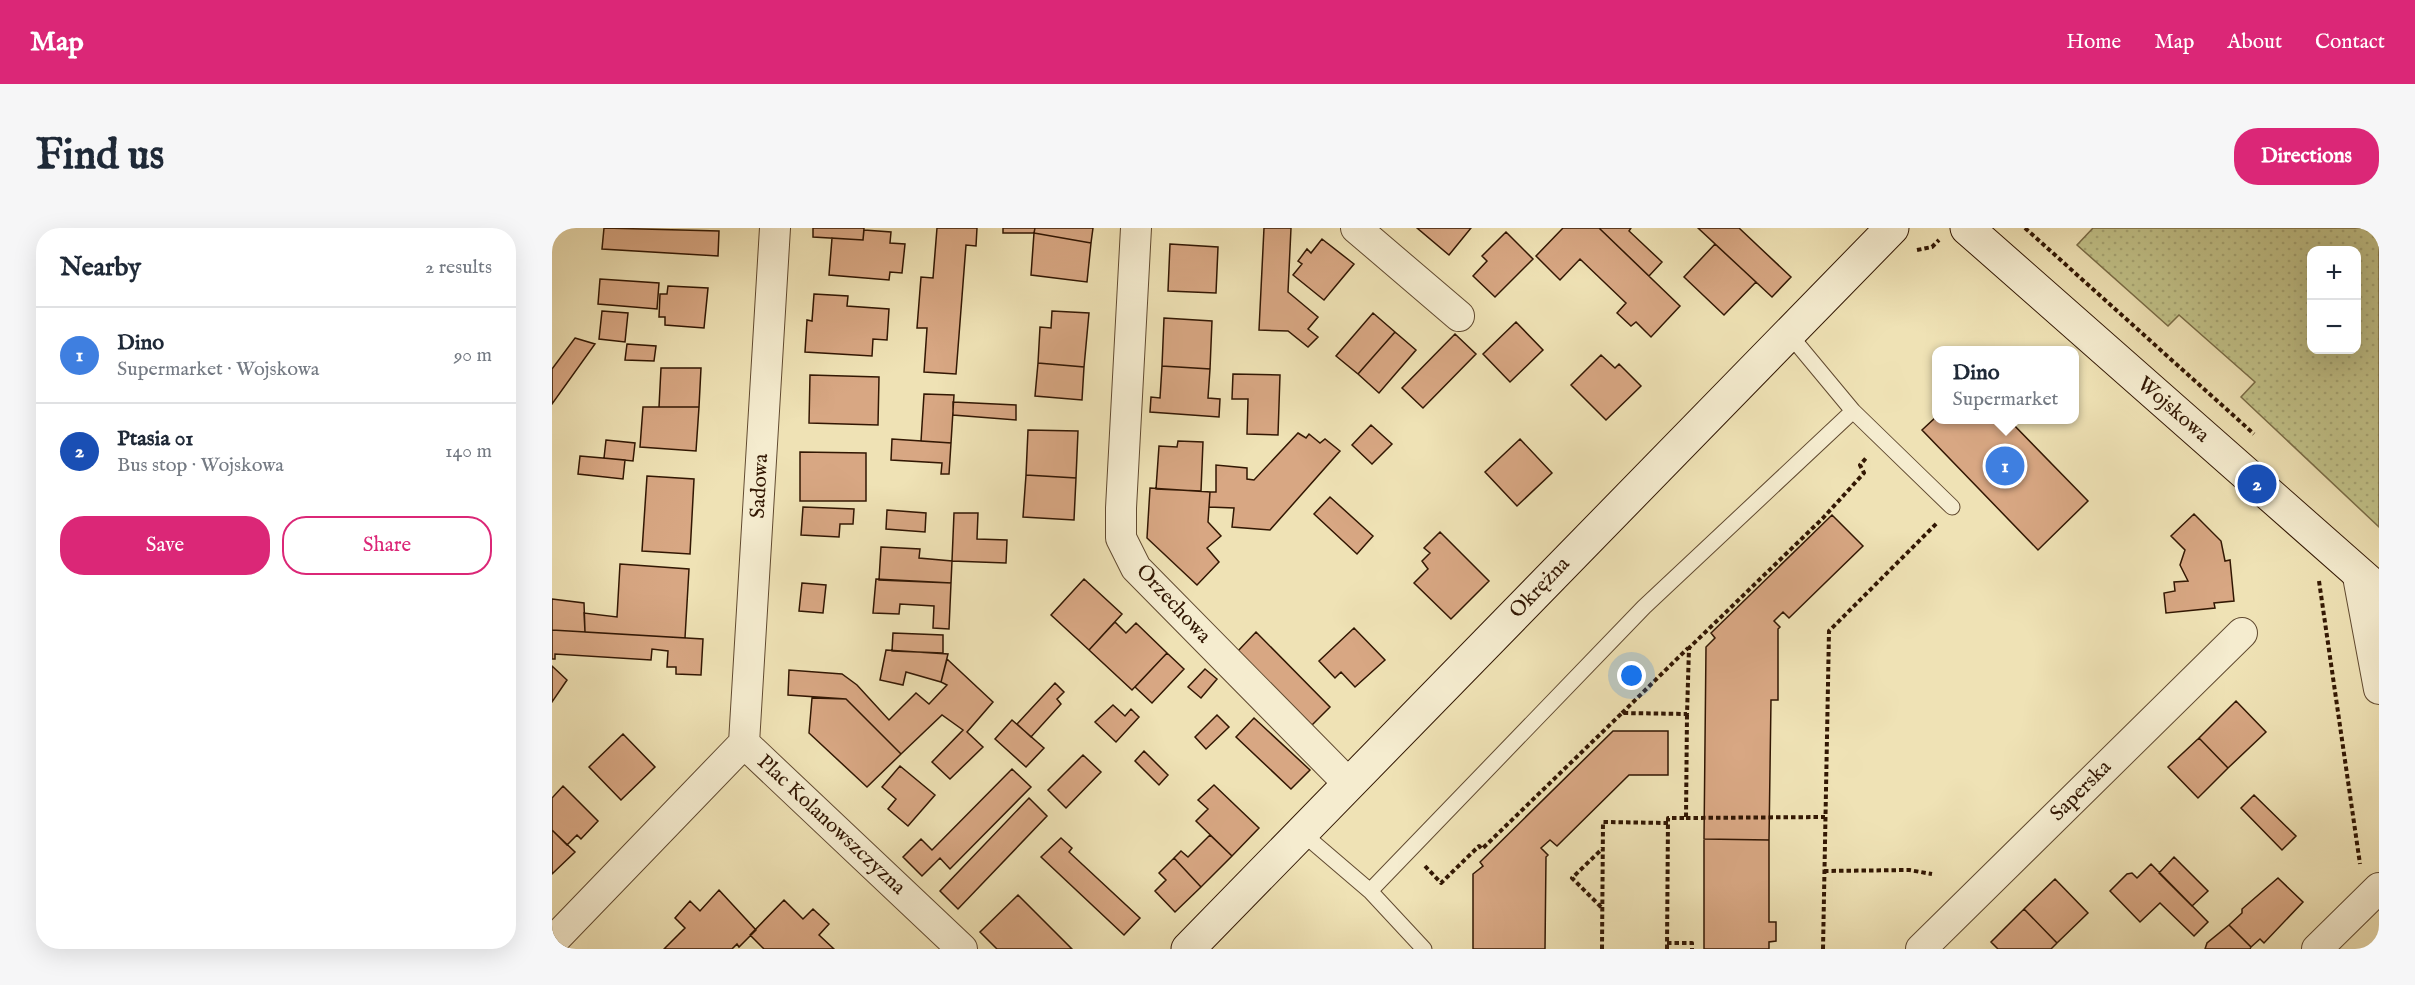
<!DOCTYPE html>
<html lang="en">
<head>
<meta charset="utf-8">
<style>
	:root { --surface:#fff; --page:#f6f6f7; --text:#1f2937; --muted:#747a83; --line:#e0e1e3; --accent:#db2777 }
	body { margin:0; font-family:"IM FELL English",serif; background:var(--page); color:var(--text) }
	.controls { position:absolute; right:18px; top:18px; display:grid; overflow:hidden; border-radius:12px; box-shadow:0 6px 24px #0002 }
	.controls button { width:54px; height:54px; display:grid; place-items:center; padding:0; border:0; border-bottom:2px solid var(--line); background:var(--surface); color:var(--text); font:30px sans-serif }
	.you { position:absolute; left:1080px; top:448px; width:21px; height:21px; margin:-15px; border:4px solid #fff; border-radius:50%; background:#1a73e8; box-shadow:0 0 0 9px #1a73e833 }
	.badge { display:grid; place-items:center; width:39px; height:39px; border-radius:50%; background:var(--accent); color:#fff; font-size:20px; font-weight:700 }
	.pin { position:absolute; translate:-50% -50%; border:3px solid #fff; box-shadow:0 2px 6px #0006 }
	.popup { position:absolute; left:1380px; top:118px; width:147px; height:78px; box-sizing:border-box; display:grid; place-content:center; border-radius:12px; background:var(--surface); filter:drop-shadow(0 2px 4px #0005); font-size:20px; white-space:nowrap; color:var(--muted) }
	.popup b { font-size:22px; color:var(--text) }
	.popup::after { content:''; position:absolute; left:50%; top:100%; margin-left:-12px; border:12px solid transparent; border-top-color:var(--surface) }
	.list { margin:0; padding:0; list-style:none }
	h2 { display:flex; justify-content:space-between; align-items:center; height:78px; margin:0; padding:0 24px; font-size:26px }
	h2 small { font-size:20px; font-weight:400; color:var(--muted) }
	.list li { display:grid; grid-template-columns:39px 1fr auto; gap:18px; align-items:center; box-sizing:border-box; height:96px; padding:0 24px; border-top:2px solid var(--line) }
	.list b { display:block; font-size:22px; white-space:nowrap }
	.list p { margin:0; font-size:20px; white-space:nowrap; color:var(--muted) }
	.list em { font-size:20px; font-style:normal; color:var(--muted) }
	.actions { display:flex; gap:12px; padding:18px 24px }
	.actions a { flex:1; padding:14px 0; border:2px solid var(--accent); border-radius:24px; text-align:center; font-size:21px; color:var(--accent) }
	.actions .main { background:var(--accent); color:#fff }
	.map { position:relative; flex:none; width:1827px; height:721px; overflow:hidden; border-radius:24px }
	header { display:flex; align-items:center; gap:36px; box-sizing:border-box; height:84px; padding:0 30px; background:var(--accent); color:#fff }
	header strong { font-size:28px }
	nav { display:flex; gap:33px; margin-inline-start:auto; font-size:21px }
	.intro { display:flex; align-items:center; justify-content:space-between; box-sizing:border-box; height:144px; padding:0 36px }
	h1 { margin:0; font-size:42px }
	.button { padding:15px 27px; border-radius:24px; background:var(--accent); color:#fff; font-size:21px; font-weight:700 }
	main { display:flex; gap:36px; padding:0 36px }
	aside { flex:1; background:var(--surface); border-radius:24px; box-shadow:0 6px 24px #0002 }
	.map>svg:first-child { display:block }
	.grass { fill:url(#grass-dots); stroke:#7a6c46; stroke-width:1.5; fill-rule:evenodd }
	.building { fill:#d8a783; stroke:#321703; stroke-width:1.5 }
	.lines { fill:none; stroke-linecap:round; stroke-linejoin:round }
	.lane-casing { stroke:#614a30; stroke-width:17 }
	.street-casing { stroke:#614a30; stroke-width:32 }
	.secondary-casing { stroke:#321703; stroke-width:35 }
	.path { stroke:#321703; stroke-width:4; stroke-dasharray:4.5 3; stroke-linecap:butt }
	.lane { stroke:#f5eccf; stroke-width:15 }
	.street { stroke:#f5eccf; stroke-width:30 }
	.secondary { stroke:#f5eccf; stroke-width:33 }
	.labels { text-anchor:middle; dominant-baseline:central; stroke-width:4.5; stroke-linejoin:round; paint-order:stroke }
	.street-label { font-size:21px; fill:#321703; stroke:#f5eccf }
</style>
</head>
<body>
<header>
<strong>Map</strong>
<nav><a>Home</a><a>Map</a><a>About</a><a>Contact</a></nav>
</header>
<div class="intro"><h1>Find us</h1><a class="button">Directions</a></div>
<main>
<aside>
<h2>Nearby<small>2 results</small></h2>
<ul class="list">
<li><span class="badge" style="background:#3f7fe0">1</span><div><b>Dino</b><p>Supermarket · Wojskowa</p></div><em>90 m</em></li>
<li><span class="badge" style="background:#1a4fb4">2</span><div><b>Ptasia 01</b><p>Bus stop · Wojskowa</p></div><em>140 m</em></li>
</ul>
<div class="actions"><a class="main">Save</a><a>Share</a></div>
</aside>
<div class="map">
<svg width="1827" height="721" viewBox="0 0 1827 721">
	<defs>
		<pattern id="grass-dots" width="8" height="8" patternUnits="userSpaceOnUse" patternTransform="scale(1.5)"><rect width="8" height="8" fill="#c1c188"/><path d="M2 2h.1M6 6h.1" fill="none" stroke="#a6a574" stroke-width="1.8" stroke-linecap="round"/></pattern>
	</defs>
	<rect width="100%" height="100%" fill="#efe2b5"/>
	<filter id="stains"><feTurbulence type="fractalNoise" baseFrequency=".00333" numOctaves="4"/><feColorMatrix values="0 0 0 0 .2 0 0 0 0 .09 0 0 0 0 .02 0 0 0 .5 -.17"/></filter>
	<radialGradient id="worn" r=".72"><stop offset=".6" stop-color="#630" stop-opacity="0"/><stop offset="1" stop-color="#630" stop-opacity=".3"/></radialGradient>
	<path class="grass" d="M1541,0H1827V299L1689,169L1703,154L1627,87L1616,98L1525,17ZM1760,22H1804V122H1760Z"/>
	<path class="building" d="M52,0L167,3L166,28L50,21Z
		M261,0H312L311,12L261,9Z
		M385,0H425L424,18L414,17L404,146L372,144L375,100H365L369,49L381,50Z
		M451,0H483L482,5H451Z
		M483,0H541L539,15L482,5Z
		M712,0H739L736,64L766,89L756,101L766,109L756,119L736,103L707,102Z
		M865,0H919L897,27Z
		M1011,0H1047L1128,78L1099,109L1084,94L1079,98L1065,85L1074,75L1028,31L1008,52L984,28Z
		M1047,0H1079L1077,3L1110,34L1097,48Z
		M1146,0H1187L1239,49L1220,69Z
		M312,2L339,4L338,15L353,16L350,45L338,44L337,52L277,47L280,10L311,12Z
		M954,4L981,31L943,69L921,48L935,33L930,28Z
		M482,5L539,15L535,54L479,47Z
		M770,11L802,36L772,72L741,47L750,36L746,33L755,21L759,25Z
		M618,16L666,19L664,65L616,63Z
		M1163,16L1204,54L1172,87L1132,49Z
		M48,51L107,55L105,81L46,76Z
		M116,58L156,60L152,100L113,97V89H107L108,66H115Z
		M262,66L296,68L295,78L337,81L335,112L321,111L320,128L253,124L255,92L260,93Z
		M50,83L76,85L73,114L47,111Z
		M500,83L537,85L532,139L486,135L488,99L499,100Z
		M821,85L843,104L806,146L784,128Z
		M612,90L660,93L658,141L610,138Z
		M964,94L991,122L958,154L931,126Z
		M843,104L864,122L827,165L806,146Z
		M903,106L924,126L871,180L850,160Z
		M23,110L43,116L0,176V141Z
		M75,116L104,118L102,133L73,132Z
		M1049,127L1063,140L1067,136L1089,158L1054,192L1019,157Z
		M486,135L532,139L530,172L483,168Z
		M610,138L658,141L656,170L668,171L667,189L598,184L599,169L608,170Z
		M109,140H149L147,179H107Z
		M681,146L728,147L726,207L695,206L696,171H680Z
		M258,147L327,149L326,197L257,195Z
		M372,166L402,167L399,215L369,213Z
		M401,174L464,177V192L401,187Z
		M91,179H147L144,223L88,219Z
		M1384,189V192H1457L1536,273L1486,322L1370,202Z
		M819,197L840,216L820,236L800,217Z
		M476,202L526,203L524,250L474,247Z
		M746,205L754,210L757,206L768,215L773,211L788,223L718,302L680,299L682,280L657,279L658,264H664V237L695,240V251L702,252Z
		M340,211L399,215L397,246H389L390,235L339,232Z
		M968,211L1000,245L965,278L933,244Z
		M54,212L83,215L81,233L52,230Z
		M626,213L651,214L649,263L604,261L607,218L625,219Z
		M248,224L314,225V273H248Z
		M28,228L73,232L71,251L26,246Z
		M474,247L524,250L522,292L471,289Z
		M95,248L142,251L138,326L90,323Z
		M598,260L658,264L656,294L669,308L655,320L667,334L645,357L595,310Z
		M778,269L821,308L805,326L762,286Z
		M251,279L302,281L301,296H288L287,309L249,307Z
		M335,282L374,285L373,304L334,301Z
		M402,285H426L425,311L455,312L454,335L400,333Z
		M1642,286L1669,313L1673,333L1678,332L1682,373L1662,375L1663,380L1614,385L1612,365L1623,363L1622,354L1636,353L1628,337L1633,322L1619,308Z
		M1280,287L1311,318L1237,390L1231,384L1222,393L1228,399L1226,401V472H1219L1217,612L1152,611L1154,419L1163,410L1159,405Z
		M888,304L937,353L899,391L862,355L876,341L870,333L878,325L872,320Z
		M329,319L368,321L367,330L400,333L399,355L327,352Z
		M68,336L137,341L133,410L33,404L32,385L65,389Z
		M324,351L399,355L397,401L381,400L382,378L348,376L347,386L321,385Z
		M532,351L570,386L537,422L499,387Z
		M250,355L274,357L271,385L247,383Z
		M0,371L32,375L33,404L0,402Z
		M563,394L574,405L584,395L615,425L580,462L537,422Z
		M802,400L833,432L803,459L789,444L783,450L767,433Z
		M0,402L151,411L149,447L124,446V439H115L116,423L100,421L99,432L3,426V431H0Z
		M704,404L778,479L758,499L685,424Z
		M341,405L391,407V425L340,423Z
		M334,422L396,426L389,454L354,444L351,457L328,452Z
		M615,425L632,441L600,475L583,459Z
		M395,431L441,474L415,504L431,519L398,551L380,534L411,502L390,487L349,526L294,471L236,467L237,442L290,446L305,457L337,492L364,465L377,476L395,457L389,454Z
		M0,438L15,452L0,474Z
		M653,441L665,451L649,470L636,459Z
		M503,455L512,464L505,471L509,476L479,509L465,496Z
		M260,470L294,471L349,526L315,559L257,505Z
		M1684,473L1714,504L1676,540L1647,510Z
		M561,477L573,488L579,481L587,489L564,514L543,494Z
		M665,487L677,499L654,521L643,509Z
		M702,490L758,542L739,561L684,509Z
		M460,492L492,520L474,539L443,511Z
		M1061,503H1116V547H1077L1005,618L998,612L989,620L996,627L994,629L993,721H921V646L931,638L928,634Z
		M71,506L103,539L69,572L37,539Z
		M1647,510L1676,540L1646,570L1616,539Z
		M592,523L616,547L607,557L583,533Z
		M531,527L549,544L514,580L496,562Z
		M348,538L383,567L356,598L336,581L344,571L330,559Z
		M460,541L479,559L398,641L388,630L370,648L351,629L369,611L380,622Z
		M662,557L707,600L680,628L644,593L656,581L646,572Z
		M11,558L46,593L29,611L25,607L15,617L0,602V570Z
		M1702,567L1744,608L1730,622L1689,580Z
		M477,570L495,588L406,681L388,663Z
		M0,602L23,624L0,646Z
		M658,607L680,628L649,659L622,630L629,623L636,629Z
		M509,610L520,620L517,624L588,690L572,707L489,629Z
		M1152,611L1217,612V694H1224V713L1217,714V721H1152Z
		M1622,629L1656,663L1640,678L1607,645Z
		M622,630L649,659L623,684L603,663L614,652L607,645Z
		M1599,636L1656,694L1642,708L1608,675L1588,694L1558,663L1575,646L1580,645L1585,650Z
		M1726,650L1751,674L1712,715L1708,711L1699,719L1677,697L1690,685V681Z
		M1503,651L1536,685L1505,715L1472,681Z
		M167,662L204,702L187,719L185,716L180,721H112L133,700L123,690L138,673L148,683Z
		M466,667L520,721H445L428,704Z
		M232,672L251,691L261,681L277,696L267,707L282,721H212L198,707Z
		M1472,681L1505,715L1499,721H1446L1439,714Z
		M1677,697L1699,719L1698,721H1653L1655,715Z"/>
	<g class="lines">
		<g class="lane-casing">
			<path id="lane" d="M1301,183L1400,279
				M749,604L818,663L1092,379L1301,183L1237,106
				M818,663L872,721"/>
		</g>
		<g class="street-casing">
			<path id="street" d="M584,0L569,280V310L584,340L797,556
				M804,0L907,88
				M1805,343L1827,461
				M192,515L223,0
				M192,515L410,721
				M0,714L192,515
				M1369,721L1690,405
				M1765,721L1827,660"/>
		</g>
		<g class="secondary-casing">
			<path id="secondary" d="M1415,0L1827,363
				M636,721L1340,0"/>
		</g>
		<path class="path" d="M1473,0L1702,206
			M1365,22L1380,19L1387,12
			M1767,353L1808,636
			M1070,485L1136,420
			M1134,590L1273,589
			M873,638L889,655L927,618L930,621L1070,485L1135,486L1137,420L1271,290L1312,245L1308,237L1315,229
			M1272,643L1357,642L1380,646
			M1049,679L1020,650L1050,621
			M1115,715H1140V721
			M1050,721L1051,594L1116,595
			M1115,721L1116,590H1134L1135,486
			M1271,721L1277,403L1385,295"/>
		<use href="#lane" class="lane"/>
		<use href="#street" class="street"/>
		<use href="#secondary" class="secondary"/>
	</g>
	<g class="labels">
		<g class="street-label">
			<text transform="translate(1621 182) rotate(41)">Wojskowa</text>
			<text transform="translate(208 258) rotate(-87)">Sadowa</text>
			<text transform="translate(988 360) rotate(-46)">Okrężna</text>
			<text transform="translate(621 376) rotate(47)">Orzechowa</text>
			<text transform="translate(1529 563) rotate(-45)">Saperska</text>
			<text transform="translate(279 597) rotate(43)">Plac Kolanowszczyzna</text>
		</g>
	</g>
	<rect width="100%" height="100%" filter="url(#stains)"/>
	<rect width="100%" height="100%" fill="url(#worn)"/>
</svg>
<div class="controls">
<button>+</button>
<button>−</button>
</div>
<div class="you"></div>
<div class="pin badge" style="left:1453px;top:238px;background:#3f7fe0">1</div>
<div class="popup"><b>Dino</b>Supermarket</div>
<div class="pin badge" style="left:1705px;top:256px;background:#1a4fb4">2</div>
</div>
</main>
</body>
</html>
